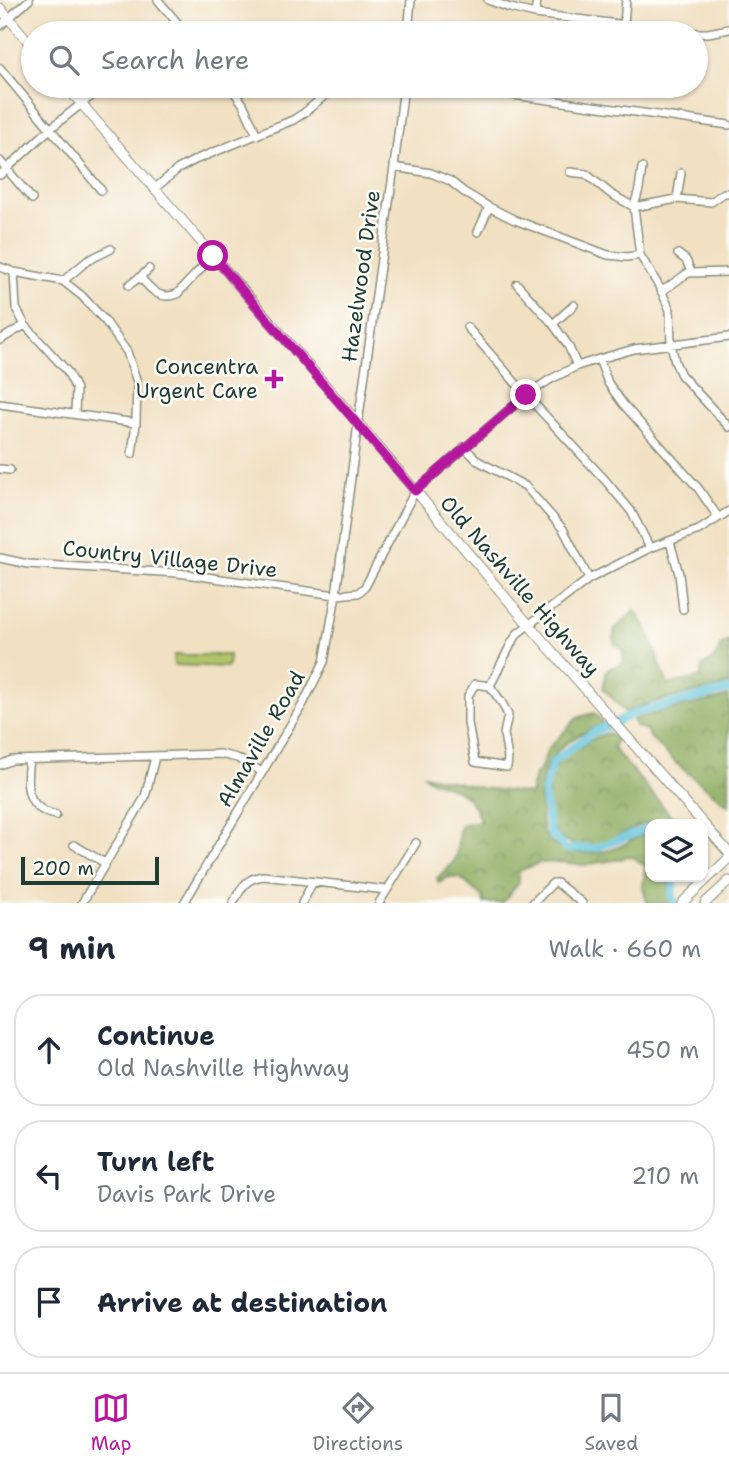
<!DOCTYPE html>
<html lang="en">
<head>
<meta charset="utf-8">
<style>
	:root { --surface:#fff; --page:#f2f2f3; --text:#1f2937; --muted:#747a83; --line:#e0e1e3; --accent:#b5179e }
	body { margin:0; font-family:"Shantell Sans",sans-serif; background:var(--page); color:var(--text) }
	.controls { position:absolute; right:21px; bottom:21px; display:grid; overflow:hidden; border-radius:14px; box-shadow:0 2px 5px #0004 }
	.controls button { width:63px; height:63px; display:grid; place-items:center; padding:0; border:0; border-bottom:2px solid var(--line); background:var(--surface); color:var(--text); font:35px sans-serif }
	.scale { position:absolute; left:21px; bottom:18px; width:138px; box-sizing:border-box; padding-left:7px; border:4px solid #1f3d34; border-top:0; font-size:19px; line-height:24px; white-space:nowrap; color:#1f3d34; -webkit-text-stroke:5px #fdfcf7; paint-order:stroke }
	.stop { position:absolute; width:21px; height:21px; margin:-16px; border:5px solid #b5179e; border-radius:50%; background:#fff }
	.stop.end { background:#b5179e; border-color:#fff; box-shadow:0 2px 7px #0008 }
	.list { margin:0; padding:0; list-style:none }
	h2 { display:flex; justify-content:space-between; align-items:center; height:91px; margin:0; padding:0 28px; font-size:30px }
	h2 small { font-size:23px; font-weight:400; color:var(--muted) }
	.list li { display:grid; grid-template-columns:46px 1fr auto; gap:21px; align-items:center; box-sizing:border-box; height:112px; margin:0 14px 14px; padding:0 14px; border:2px solid var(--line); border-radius:28px }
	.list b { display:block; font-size:26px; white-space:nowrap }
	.list p { margin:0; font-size:23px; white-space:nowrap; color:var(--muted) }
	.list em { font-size:23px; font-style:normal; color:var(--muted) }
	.icon { flex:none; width:38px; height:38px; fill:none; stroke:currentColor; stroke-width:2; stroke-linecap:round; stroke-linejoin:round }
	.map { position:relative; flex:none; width:729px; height:903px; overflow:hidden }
	.search { position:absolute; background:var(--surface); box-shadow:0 2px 5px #0004; left:21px; right:21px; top:21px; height:77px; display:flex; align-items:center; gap:18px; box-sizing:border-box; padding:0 24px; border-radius:38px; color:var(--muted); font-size:26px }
	.sheet { height:469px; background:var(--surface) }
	nav { display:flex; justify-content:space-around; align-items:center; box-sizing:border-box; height:98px; border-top:2px solid var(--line); background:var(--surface); font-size:19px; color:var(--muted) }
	nav a { display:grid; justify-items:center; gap:4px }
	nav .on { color:var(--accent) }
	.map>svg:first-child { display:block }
	.forest { fill:url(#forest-crowns); stroke:#567448; stroke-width:2 }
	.park { fill:url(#park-crowns); stroke:#68814e; stroke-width:2 }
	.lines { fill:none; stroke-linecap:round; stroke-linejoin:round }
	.river { stroke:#5ec2dc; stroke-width:8 }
	.minor-casing { stroke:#888e7b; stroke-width:10 }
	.major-casing { stroke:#888e7b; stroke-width:11 }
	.minor { stroke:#fff; stroke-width:7 }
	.major { stroke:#fff; stroke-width:9 }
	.route { stroke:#b5179e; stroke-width:9 }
	.poi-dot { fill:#b5179e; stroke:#fdfcf7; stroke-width:2.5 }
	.labels { text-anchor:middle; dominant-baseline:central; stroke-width:5; stroke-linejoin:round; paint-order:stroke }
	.street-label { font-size:21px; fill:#1f3d34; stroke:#fdfcf7 }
	.poi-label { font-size:21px; fill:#1f3d34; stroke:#fdfcf7; text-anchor:end }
</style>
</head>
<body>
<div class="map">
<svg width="729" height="903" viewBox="0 0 729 903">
	<defs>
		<pattern id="forest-crowns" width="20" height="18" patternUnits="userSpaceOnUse" patternTransform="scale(1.75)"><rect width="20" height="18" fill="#8caa5d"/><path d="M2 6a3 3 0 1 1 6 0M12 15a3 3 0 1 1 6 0" fill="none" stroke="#728c4e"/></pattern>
		<pattern id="park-crowns" width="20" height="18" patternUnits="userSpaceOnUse" patternTransform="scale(1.75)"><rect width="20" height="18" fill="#b0c569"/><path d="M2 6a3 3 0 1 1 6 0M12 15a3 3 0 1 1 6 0" fill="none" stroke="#8fa157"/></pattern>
	</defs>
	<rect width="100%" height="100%" fill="#fdfcf7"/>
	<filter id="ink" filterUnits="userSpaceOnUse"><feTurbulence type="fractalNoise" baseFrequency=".0143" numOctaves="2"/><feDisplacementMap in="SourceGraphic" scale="14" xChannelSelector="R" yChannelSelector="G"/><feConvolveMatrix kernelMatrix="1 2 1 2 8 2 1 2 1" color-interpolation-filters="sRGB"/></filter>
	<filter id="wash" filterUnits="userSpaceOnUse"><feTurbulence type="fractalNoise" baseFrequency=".00686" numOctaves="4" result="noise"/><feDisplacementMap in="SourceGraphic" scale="28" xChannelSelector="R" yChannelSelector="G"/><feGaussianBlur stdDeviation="1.57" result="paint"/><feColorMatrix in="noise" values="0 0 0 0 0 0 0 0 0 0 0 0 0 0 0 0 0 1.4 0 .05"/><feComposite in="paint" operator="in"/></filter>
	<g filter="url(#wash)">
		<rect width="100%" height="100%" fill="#f1e0c2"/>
		<path class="forest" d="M635,611L647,629L668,685L701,677L702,666C713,661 717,657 720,646L729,641V685L654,702L625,712L603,688L607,669L623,664C624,654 623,648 614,643V630Z
			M729,696V806L678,765L651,738L646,730L635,726L633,720C665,708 697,705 729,696Z
			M594,713L604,724C560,740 536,761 541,811C542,818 541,827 544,833C556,856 593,856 613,849C625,845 637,837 648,832H650V877H670L669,889L672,903H647L643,887L645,866L634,858L627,856L621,859L584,865L558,862L539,863L519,871V883L502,903H484L483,897L460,878L448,877L439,883L437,878C463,858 455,853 460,825L480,821C473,796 461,791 439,783C432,781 428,780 424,775L482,788L530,794L535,775L541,768L548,749L577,718Z
			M608,733L616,739L613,748L678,824C666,824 652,821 641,825C622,833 603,849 581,846C574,845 562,840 557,835C544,821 546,777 558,763C568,751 593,738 608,733Z"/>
		<path class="park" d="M174,655H229L228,667L174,665Z"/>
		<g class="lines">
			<path class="river" d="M650,829H647L596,848L566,849L550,833L544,793L553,762L592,733L635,713L729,690
				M675,877L672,894L675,903"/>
		</g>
	</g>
	<g filter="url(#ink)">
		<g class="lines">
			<g class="minor-casing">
				<path id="minor" d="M158,0L186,33
					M488,0L510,8L535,14L694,33H708L729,29
					M535,14L537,0
					M624,24L626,0
					M0,26L29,0
					M408,33L411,0
					M0,68L101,190
					M230,86L243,104L257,135
					M462,86L492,92L729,125
					M0,161L32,199
					M394,167L431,173L450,181L464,192L489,207L515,220L608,255L627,257L640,255
					M642,168L639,189L634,207L677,199L711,202L724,193H729
					M570,172L586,174L611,194L634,207L640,255L660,288L670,310L671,344L675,362L681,375L729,427
					M0,175L51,128L104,86
					M154,189L178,169L197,159L293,120L304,113L336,86
					M677,199L681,173
					M478,232L489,207
					M678,254L686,260L691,272
					M0,267L14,272L63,281L82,296L106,322L127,352L137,382L136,423L132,454
					M149,269L140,277C151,289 159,301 177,294L213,256
					M14,272L16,308L25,325L67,371L76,389L75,414
					M63,281L87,261L111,249
					M517,284L553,324L568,345L577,366
					M129,285L140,277
					M662,291L688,273L729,272
					M553,324L574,305
					M467,327L526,395L605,480L631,511L650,548
					M0,340L25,325
					M599,359L608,383L623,404L698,488L718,517
					M0,404L136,423
					M464,447L478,461L525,486L563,529L589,579
					M0,469L10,470
					M670,542L679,574L683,609
					M0,558L28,564L178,573L336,595L358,593L365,587L415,491L526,395L551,379L577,366L599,359L634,349L729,337
					M490,686L502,703L508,715L504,734L508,758L507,767L475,762L468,723V696L475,684L490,686L511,644L518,633L589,579L650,548L699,530L729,511
					M29,760C25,786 26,809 56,815
					M0,765L12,760L220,754L237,758L262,772
					M74,845L105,863
					M82,903L145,797L155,757
					M184,903L303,704L324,662L336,595L358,423L394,167L404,86
					M233,903C242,888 244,879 263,876L387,890
					M302,903L313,882
					M379,903L416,843
					M533,903L553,883H557L582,903"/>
			</g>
			<g class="major-casing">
				<path id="major" d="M0,8L33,47
					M66,86L358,423L529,625L729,853
					M682,903L729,858
					M705,903L729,881"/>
			</g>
			<use href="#minor" class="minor"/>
			<use href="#major" class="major"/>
		</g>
	</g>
	<g class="lines" filter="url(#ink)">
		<path class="route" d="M213,256L415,491L526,395"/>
	</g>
	<path class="poi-dot" d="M270.5 368.5h7v7h7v7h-7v7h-7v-7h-7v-7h7z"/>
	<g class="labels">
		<g class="street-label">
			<text transform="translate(361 276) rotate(-82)">Hazelwood Drive</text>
			<text transform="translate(170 559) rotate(6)">Country Village Drive</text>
			<text transform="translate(520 586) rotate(49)">Old Nashville Highway</text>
			<text transform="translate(261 739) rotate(-60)">Almaville Road</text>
		</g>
		<g class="poi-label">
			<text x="258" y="367">Concentra<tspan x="258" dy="24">Urgent Care</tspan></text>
		</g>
	</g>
</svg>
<div class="controls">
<button><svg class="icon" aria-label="layers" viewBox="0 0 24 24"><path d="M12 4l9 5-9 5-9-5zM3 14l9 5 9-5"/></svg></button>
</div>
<div class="scale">200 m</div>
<div class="stop" style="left:213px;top:256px"></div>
<div class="stop end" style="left:526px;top:395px"></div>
<div class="search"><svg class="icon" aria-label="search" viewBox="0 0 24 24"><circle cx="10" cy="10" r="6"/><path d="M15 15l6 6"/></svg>Search here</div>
</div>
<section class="sheet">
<h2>9 min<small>Walk · 660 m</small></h2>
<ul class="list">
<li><svg class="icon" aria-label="ahead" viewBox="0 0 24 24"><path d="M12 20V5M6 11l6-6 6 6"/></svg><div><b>Continue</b><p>Old Nashville Highway</p></div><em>450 m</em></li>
<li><svg class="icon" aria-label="left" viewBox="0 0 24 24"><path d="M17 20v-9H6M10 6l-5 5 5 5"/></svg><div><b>Turn left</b><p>Davis Park Drive</p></div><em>210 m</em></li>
<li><svg class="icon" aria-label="arrive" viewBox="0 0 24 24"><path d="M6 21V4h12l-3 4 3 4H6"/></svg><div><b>Arrive at destination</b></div></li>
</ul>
</section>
<nav>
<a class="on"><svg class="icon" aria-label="map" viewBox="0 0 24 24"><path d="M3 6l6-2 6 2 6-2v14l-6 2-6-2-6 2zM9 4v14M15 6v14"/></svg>Map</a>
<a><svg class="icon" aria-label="directions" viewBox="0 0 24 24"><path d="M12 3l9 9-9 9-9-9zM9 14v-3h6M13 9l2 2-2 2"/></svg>Directions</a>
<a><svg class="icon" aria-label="saved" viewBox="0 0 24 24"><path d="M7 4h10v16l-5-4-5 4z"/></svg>Saved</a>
</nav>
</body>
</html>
